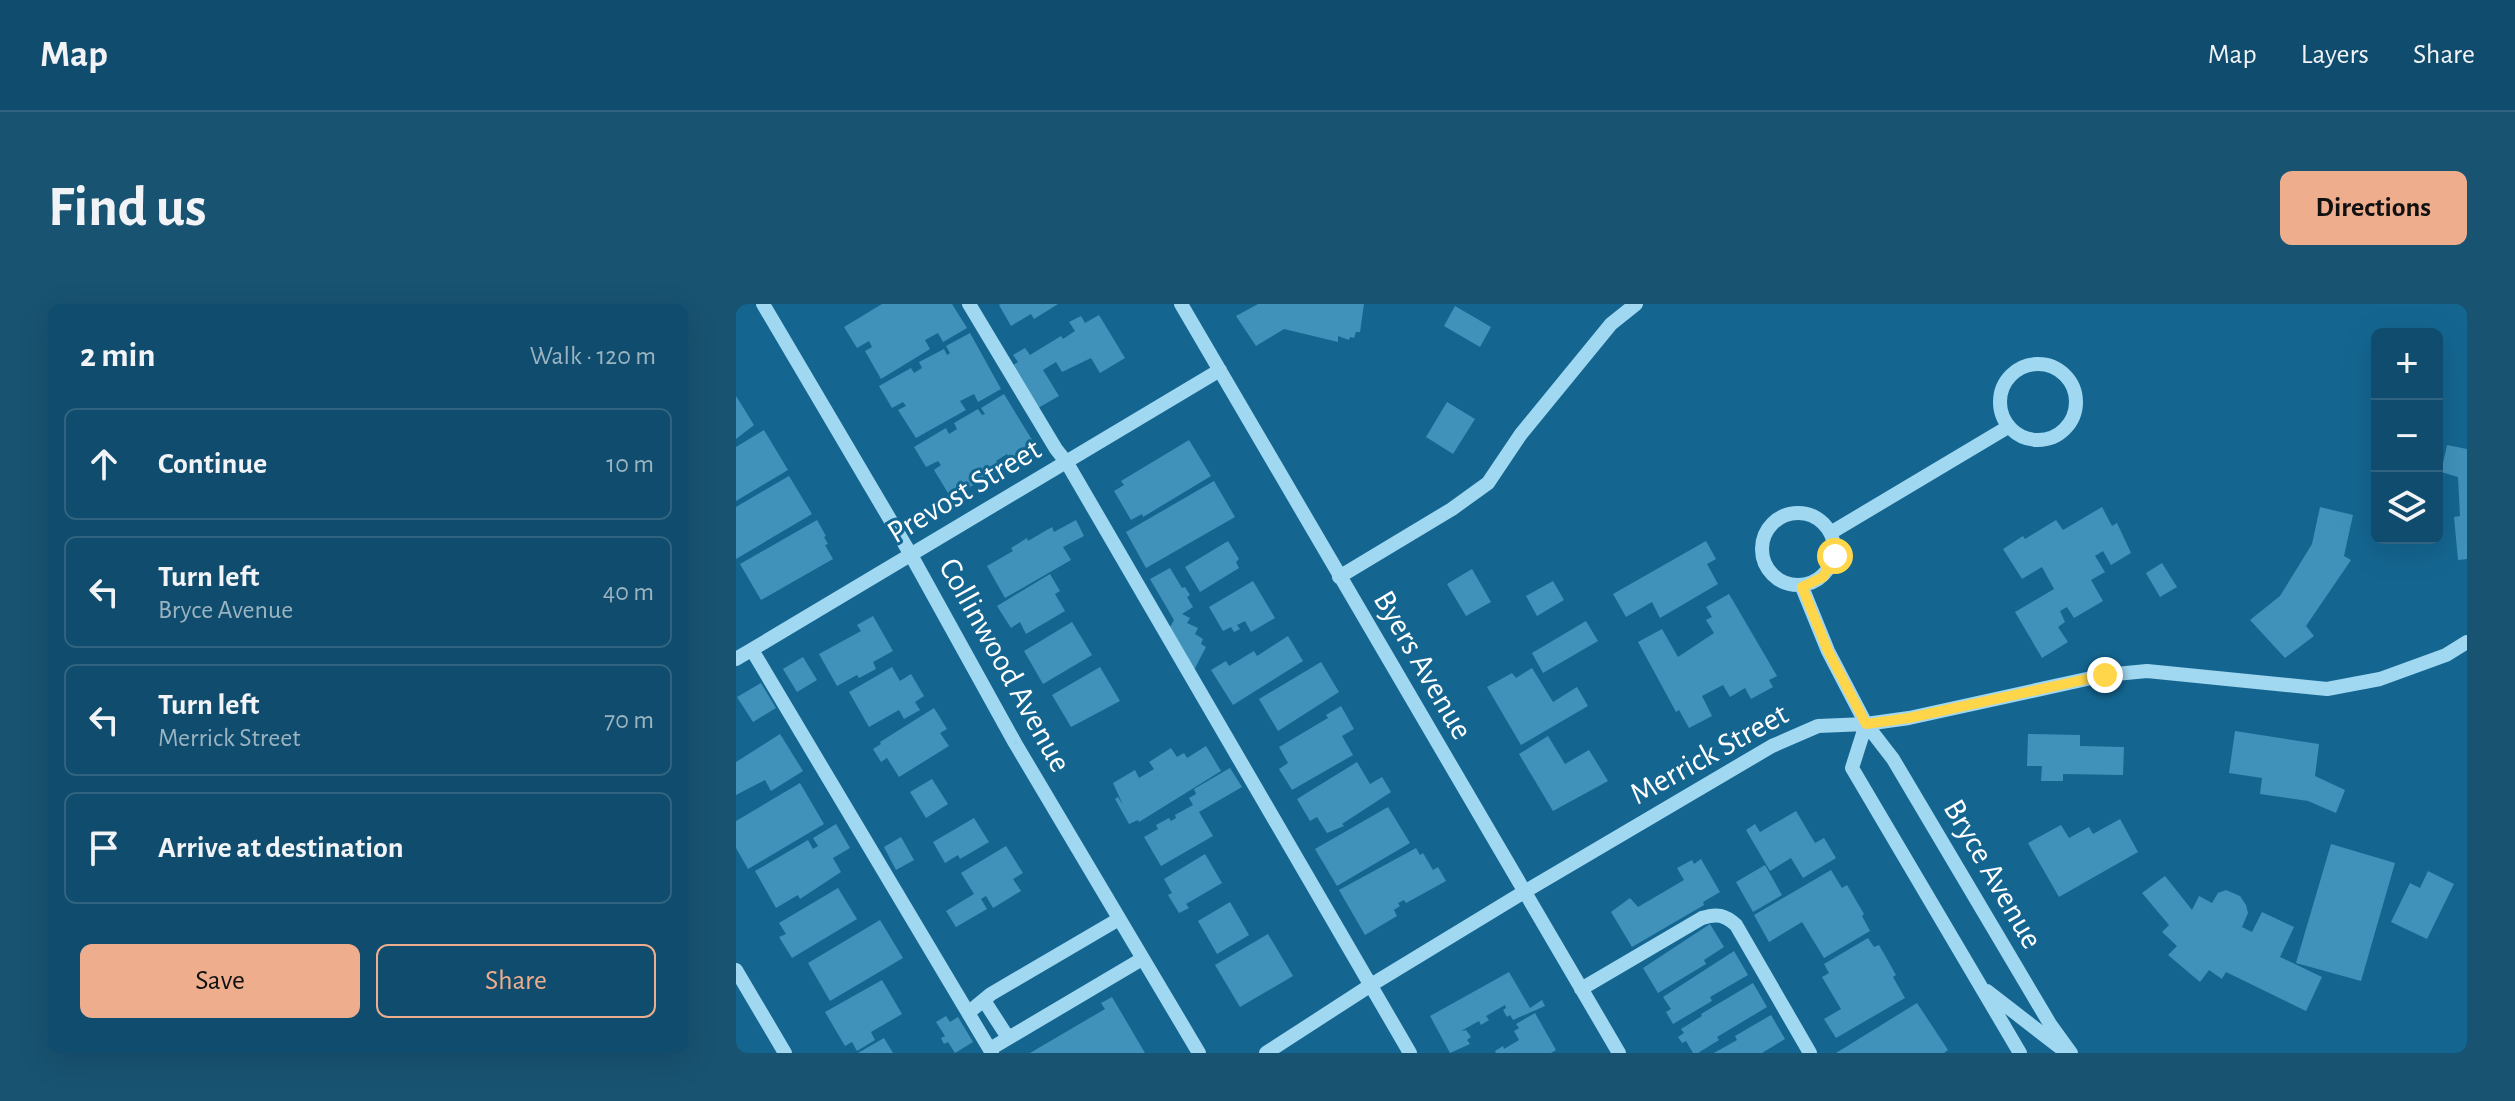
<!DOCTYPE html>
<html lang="en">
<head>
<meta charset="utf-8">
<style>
	:root { --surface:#0f4c6d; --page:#185372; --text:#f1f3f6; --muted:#9bb4c2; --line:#2f6380; --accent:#eead8d }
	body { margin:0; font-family:"Alegreya Sans",sans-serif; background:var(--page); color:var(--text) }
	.controls { position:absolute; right:24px; top:24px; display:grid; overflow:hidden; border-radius:12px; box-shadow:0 8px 32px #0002 }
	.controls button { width:72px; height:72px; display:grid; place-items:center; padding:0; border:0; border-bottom:2px solid var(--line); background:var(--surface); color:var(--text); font:40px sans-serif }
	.stop { position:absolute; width:24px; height:24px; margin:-18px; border:6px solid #ffd54a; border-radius:50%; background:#fff }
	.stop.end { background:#ffd54a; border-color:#fff; box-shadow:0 2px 8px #0008 }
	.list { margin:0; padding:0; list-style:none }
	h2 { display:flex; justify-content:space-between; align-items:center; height:104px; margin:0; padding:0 32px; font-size:34px }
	h2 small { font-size:26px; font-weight:400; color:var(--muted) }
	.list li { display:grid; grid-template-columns:52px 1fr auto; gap:24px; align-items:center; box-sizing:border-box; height:112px; margin:0 16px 16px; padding:0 16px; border:2px solid var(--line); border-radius:12px }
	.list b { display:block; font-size:30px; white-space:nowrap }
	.list p { margin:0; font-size:26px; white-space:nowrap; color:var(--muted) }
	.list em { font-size:26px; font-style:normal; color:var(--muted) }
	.actions { display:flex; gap:16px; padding:24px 32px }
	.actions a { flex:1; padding:18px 0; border:2px solid var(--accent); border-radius:12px; text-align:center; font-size:28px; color:var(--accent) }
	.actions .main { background:var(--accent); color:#111 }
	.icon { flex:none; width:44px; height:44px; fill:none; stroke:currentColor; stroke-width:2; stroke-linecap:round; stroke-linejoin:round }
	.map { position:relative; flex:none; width:1731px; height:749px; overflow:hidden; border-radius:12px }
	header { display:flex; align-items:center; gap:48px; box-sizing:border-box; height:112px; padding:0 40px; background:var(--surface); border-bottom:2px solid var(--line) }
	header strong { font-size:38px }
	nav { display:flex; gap:44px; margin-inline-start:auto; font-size:28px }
	.intro { display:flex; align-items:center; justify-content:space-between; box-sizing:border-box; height:192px; padding:0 48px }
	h1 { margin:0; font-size:56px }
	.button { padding:20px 36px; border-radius:12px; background:var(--accent); color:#111; font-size:28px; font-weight:700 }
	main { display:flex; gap:48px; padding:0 48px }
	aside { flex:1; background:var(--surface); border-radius:12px; box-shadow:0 8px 32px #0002 }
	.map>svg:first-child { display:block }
	.building { fill:#4092bb }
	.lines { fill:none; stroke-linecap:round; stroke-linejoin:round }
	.minor { stroke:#a0d7f1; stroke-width:14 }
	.route { stroke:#ffd54a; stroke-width:10 }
	.labels { text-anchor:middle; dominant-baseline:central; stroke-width:6; stroke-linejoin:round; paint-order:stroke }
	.street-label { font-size:32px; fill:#fff; stroke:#146691 }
</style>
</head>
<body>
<header>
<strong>Map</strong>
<nav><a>Map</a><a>Layers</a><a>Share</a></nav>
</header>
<div class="intro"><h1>Find us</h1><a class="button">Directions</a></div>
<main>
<aside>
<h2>2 min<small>Walk · 120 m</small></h2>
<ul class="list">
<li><svg class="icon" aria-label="ahead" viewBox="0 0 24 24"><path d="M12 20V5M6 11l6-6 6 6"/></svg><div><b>Continue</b></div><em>10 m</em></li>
<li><svg class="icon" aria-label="left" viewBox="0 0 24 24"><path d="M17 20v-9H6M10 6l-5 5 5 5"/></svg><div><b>Turn left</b><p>Bryce Avenue</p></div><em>40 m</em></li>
<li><svg class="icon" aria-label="left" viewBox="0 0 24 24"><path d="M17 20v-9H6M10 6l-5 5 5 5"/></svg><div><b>Turn left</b><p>Merrick Street</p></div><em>70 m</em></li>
<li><svg class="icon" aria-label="arrive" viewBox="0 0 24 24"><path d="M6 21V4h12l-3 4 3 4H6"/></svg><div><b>Arrive at destination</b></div></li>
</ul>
<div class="actions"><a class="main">Save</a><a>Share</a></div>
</aside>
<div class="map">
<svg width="1731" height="749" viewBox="0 0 1731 749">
	<rect width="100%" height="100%" fill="#146691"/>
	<path class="building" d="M146,0H216L231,24L207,38L202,29L189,36L194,45L145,75L129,47L136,43L133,37L121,44L108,23Z
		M265,0H322L298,15L295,10L275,22L263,1Z
		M522,0H628L624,28H620L618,34L614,33L613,36L602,32V38L548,25L520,42L500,12Z
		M719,2L755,23L744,43L708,22Z
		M363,11L389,54L364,69L355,54L326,68L320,58L307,66L323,92L302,104L277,61L282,58L277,51L289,44L294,51L325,32L327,35L339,27L333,18L345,12L349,19Z
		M234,29L265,85L242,98L238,90L224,97L230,106L180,134L162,106L170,102L167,98L156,104L143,82L175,64L178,69L186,64L183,58L208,45L211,51L214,49L210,42Z
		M268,90L301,144L276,159L271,150L260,157L265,165L215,194L198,166L205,161L202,157L190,163L178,143L210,124L213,130L221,125L218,119L242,105L246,111L249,110L245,104Z
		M0,92L18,121L0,135Z
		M711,98L739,115L717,150L690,133Z
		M28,126L52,166L0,197V143Z
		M453,136L475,172L407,213L406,210L395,216L378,187L388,181L385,177Z
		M1711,141L1731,145V255L1722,256L1718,213L1724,212L1722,173L1705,168Z
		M53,172L76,210L0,255V203Z
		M478,177L499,213L410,264L390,228Z
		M1366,203L1376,222L1381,219L1395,249L1375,261L1367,247L1359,252L1369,268L1355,276L1367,297L1338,314L1331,303L1324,307L1329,318L1322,323L1332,338L1306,354L1279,308L1318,285L1306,263L1286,275L1267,245L1287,232L1289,235L1320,216L1327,226Z
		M1584,203L1617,211L1608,252L1615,256L1570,322L1578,332L1549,354L1514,316L1544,292L1576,240Z
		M81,216L90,232L88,233L92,240L89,241L97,255L25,296L4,260Z
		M340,216L348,232L327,243L335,256L269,294L251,262L277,247L275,244L291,234L292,237L316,223L318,228Z
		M492,237L503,255L500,258L503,264L464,288L449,263Z
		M970,237L980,255L971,260L982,280L924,314L916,298L890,313L877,290Z
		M1426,259L1441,283L1424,293L1410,269Z
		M434,264L446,284L449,283L454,291L451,293L457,303L446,310L454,314L451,319L462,324L459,330L467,335L465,340L470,343L458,366L433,325L438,316L414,275Z
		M736,265L755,298L730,312L711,280Z
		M314,270L324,287L319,290L329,307L290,330L284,318L275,324L261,302Z
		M517,277L539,314L515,328L509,317L501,321L504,325L498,328L495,323L487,327L473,303Z
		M817,277L828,296L801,312L790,292Z
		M993,290L1041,372L1033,376L1037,383L1015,395L1009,384L994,393L987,381L966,392L976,412L953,424L943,406L940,408L902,338L926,325L942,353L978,329L970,316L976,313L970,303Z
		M137,312L157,347L137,358L140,365L123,374L121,371L101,382L83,350L125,327L121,321Z
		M850,317L862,337L807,369L796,349Z
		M336,318L356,351L307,380L288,347Z
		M552,332L567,357L497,401L475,366L490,357L493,362L518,347L521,352Z
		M67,353L81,376L61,388L47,365Z
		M585,358L603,388L542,427L523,395Z
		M156,363L164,377L175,370L188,392L179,398L184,406L168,415L163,406L133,423L113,388Z
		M364,363L384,397L335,423L316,391Z
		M796,364L817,398L841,383L852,402L785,441L751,383L776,369L780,374Z
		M25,379L40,404L17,418L1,393Z
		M605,402L618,425L606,432L617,451L556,486L543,465L552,459L543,443L592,414L590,411Z
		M198,404L211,425L204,429L213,442L163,473L151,454L145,458L137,445L145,440L144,438Z
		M1499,427L1583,440L1579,472L1609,486L1600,509L1572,497L1524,490L1526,474L1493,469Z
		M44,430L67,467L35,487L29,476L0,491V458Z
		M1292,430L1344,431V442L1388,443L1387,471L1327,470V477H1305L1306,462H1291Z
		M812,432L829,460L853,446L872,477L817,507L783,450Z
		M470,442L485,467L403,518L402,516L393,520L379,495L382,493L387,501L377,479L399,466L403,474L418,465L413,458L435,444L441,453L448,449L451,454Z
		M621,458L634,480L646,473L655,488L606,520L608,522L591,529L581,513L574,517L561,495Z
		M494,464L506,483L463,508L477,532L425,562L408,533L422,525L420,521L433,514L435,517L440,514L439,511L457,501L453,494L460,490L458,485Z
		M196,475L212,500L190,514L174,488Z
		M64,479L88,520L12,565L0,544V517Z
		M652,503L674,539L601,582L579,545Z
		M1060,507L1079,539L1088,534L1100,554L1067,574L1055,554L1034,567L1010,526L1019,520L1024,528Z
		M238,514L253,538L224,555L222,551L209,559L197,538Z
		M1384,515L1402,548L1323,593L1292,539L1325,521L1333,534L1353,523L1357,530Z
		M100,520L114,544L97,554L105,568L64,595L62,591L40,604L19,567L72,536L77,545L82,542L77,534Z
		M165,533L178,556L160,566L148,543Z
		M1595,540L1659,559L1625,677L1560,659Z
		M270,542L287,569L277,575L285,587L257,604L250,592L245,595L251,605L220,623L210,607L238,590L225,569Z
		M680,544L684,551L687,549L697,566L702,563L710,577L670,599L668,596L662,599L664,602L658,606L661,612L629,631L603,586Z
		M469,550L486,579L450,600L453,604L443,609L432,591L436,589L428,575Z
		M965,555L984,588L967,598L968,601L896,643L875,608L894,594L902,603L948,576L941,564L956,556L958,560Z
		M1029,561L1046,591L1017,608L1000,578Z
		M1095,566L1106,584L1111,581L1128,610L1126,612L1134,627L1088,654L1066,618L1033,638L1018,611Z
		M1692,567L1718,580L1691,635L1655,618L1674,579L1684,584Z
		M1429,572L1456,606L1463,592L1476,599L1482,589L1490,586L1504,592L1510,601L1512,609L1506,623L1516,628L1526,608L1558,623L1544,653L1586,673L1570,707L1490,668L1486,675L1473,666L1464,678L1432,651L1441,642L1426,628L1433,621L1406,589Z
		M102,584L121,615L56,654L43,633L50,630L43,619Z
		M494,598L513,631L481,650L462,617Z
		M144,616L167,654L94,697L72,659Z
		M974,620L988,643L968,656L970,660L922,689L907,664Z
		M532,630L557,672L504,703L479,661Z
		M1132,634L1138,643L1143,641L1160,671L1157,673L1169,694L1100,734L1088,715L1105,705L1086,673L1093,669L1088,660Z
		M998,647L1012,671L974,693L976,697L937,720L930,708L935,705L927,693Z
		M773,668L794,704L806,696L809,702L777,716L774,711L771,713L767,706L770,704L769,701L750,712L753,716L745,721L743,717L725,727L730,726L735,733L731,736L734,740L714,749L694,712Z
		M146,676L166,710L135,728L139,736L121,747L116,738L109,742L89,708Z
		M1017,679L1031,703L981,733L983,736L962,749H957L950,737L946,739L942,733L948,729L945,725L966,712L965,710Z
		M376,693L409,749H294L369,705L365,699Z
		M1181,699L1212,746L1208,749H1100Z
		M799,709L820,746L815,749H760L759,747L767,742L768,745L783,736L778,727L783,724L780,720Z
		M1035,711L1049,735L1026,749H978L1001,736L999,732Z
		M210,712L214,718L222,713L237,738L219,749L212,738L208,740L205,734L209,732L200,718Z
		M148,734L157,749H122Z"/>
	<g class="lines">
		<path class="minor" d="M27,0L175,251L279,439L463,749
			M233,0L320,145L331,159L674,749
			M445,0L883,749
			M1264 98a38 38 0 1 1 76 0a38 38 0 1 1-76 0Z
			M1026 245a36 36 0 1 1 72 0a36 36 0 1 1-72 0Z
			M1096,228L1272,123
			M603,273L716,205L752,179L785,130L875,20L900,0
			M1066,283L1092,347L1130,420L1157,455L1314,720L1335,749
			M16,346L256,749
			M0,355L484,66
			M1130,420L1116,464L1284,749
			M0,666L49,749
			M845,685L966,614C981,609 989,611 1000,621L1074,749
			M1251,687L1326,745
			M249,698L271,732
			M232,709L255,690L383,615
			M254,745L406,655
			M530,749L635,681L788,588L1036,442L1082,422L1130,420L1173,414L1369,371L1411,367L1591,385L1644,375L1710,351L1731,338"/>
	</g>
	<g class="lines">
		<path class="route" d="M1099,252L1087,273L1066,283L1092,347L1130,420L1173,414L1369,371"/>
	</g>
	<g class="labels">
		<g class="street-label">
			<text transform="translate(228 187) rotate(-31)">Prevost Street</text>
			<text transform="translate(269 361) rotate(61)">Collinwood Avenue</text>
			<text transform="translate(687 361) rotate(60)">Byers Avenue</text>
			<text transform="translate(973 450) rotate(-29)">Merrick Street</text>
			<text transform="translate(1257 570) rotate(60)">Bryce Avenue</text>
		</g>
	</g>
</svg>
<div class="controls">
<button>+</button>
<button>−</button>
<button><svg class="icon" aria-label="layers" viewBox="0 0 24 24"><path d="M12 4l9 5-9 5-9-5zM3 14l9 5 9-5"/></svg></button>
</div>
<div class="stop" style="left:1099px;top:252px"></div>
<div class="stop end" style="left:1369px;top:371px"></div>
</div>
</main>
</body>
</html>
